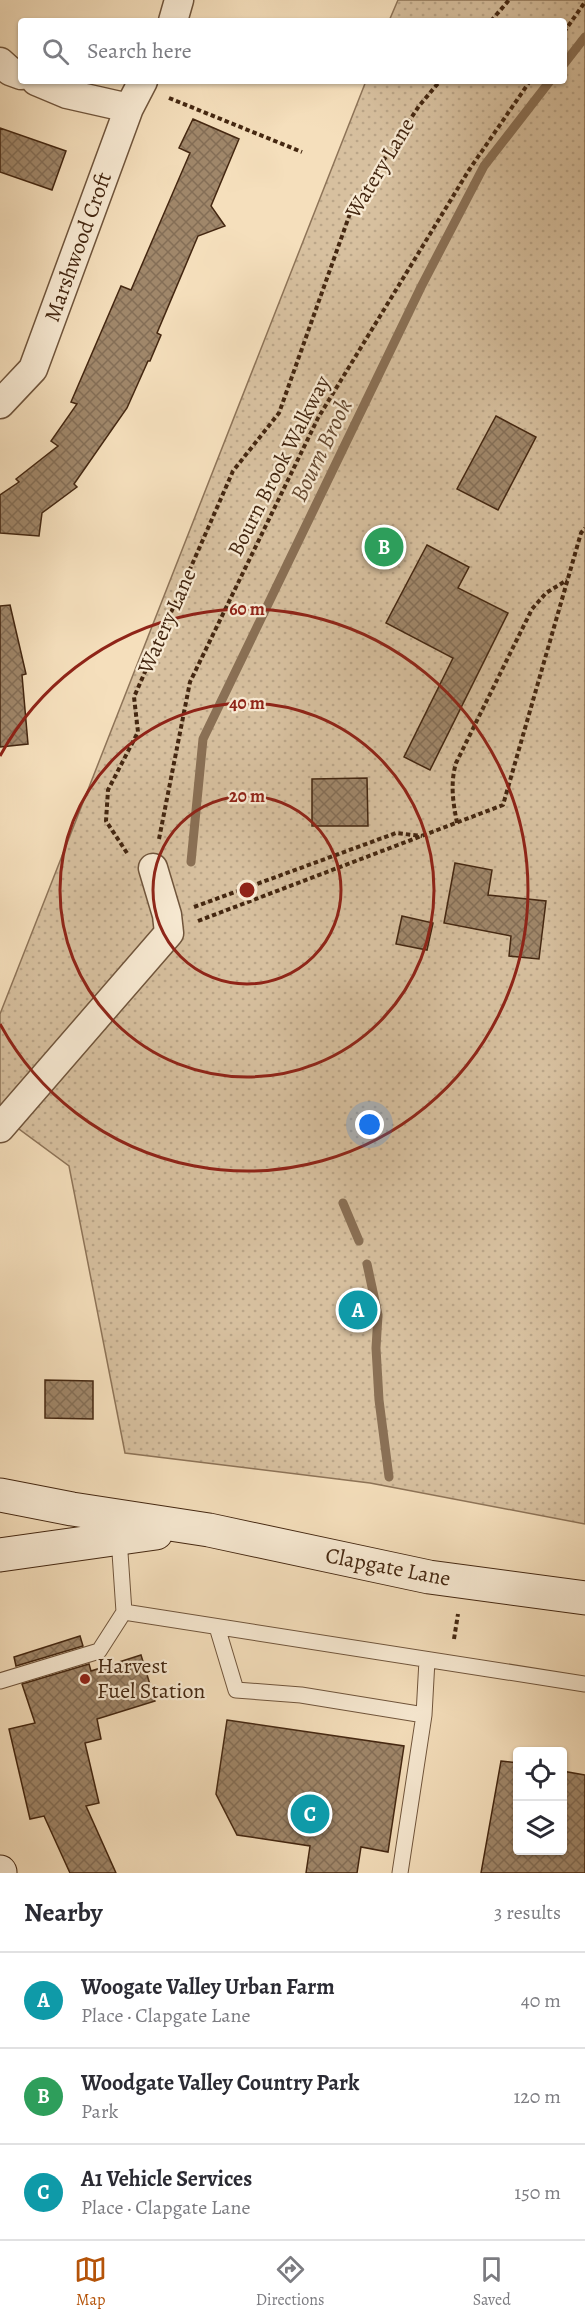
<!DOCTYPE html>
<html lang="en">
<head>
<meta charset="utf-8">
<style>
	:root { --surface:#fff; --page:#f7f7f7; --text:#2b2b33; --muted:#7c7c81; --line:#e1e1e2; --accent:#b45309 }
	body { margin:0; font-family:Alegreya,serif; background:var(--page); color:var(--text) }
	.controls { position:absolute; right:18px; bottom:18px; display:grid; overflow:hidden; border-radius:6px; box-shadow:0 2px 4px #0004 }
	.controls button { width:54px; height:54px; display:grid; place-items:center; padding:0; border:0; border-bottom:2px solid var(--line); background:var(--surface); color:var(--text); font:30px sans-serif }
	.you { position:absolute; left:370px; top:1125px; width:21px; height:21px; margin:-15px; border:4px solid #fff; border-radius:50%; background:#1a73e8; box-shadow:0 0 0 9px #1a73e833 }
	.badge { display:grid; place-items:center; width:39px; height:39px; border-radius:50%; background:var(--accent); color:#fff; font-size:20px; font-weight:700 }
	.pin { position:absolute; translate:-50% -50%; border:3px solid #fff; box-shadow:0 2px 6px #0006 }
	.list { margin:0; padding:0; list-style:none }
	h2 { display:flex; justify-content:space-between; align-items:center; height:78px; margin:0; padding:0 24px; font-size:26px }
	h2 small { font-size:20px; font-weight:400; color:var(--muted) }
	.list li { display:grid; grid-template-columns:39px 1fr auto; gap:18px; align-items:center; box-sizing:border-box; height:96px; padding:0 24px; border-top:2px solid var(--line) }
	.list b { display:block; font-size:22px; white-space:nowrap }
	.list p { margin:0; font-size:20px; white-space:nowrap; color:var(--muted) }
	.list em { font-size:20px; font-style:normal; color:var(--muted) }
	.icon { flex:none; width:33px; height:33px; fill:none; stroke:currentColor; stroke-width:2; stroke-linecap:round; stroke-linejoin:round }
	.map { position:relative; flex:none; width:585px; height:1873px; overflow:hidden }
	.search { position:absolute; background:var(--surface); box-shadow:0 2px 4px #0004; left:18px; right:18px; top:18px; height:66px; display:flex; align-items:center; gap:15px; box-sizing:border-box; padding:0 21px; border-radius:6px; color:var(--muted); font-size:22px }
	.sheet { height:366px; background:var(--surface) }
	nav { display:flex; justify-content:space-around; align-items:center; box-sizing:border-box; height:84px; border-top:2px solid var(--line); background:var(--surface); font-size:16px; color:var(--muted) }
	nav a { display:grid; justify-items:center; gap:3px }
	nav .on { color:var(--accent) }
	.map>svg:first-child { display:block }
	.park { fill:url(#park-dots); stroke:#8e7458; stroke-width:1.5 }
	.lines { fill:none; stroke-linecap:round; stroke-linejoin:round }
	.stream { stroke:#8a7055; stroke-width:9 }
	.building { fill:url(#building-cross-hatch); stroke:#442711; stroke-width:1.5 }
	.lane-casing { stroke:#70553c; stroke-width:17 }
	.street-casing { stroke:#70553c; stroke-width:31 }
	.secondary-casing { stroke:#442711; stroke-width:35 }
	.path { stroke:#442711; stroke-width:4; stroke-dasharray:4.5 3; stroke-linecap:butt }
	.lane { stroke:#f8ead3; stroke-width:15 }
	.street { stroke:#f8ead3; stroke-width:28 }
	.secondary { stroke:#f8ead3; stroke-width:33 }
	.ring { fill:none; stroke:#8f2418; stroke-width:3 }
	.poi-dot { fill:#8f2418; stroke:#f8ead3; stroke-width:2 }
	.labels { text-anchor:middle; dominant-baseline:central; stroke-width:4.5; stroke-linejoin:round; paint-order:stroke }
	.street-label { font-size:22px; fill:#442711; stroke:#f8ead3 }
	.poi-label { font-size:22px; fill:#442711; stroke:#f8ead3; text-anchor:start }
	.water-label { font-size:24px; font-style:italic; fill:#674b33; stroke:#f8ead3 }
	.centre { fill:#8f2418; stroke:#f8ead3; stroke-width:3 }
	.ring-label { font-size:18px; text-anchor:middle; font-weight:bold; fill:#8f2418; stroke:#f8ead3; stroke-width:4.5; stroke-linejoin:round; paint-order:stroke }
</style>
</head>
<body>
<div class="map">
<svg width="585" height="1873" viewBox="0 0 585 1873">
	<defs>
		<pattern id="park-dots" width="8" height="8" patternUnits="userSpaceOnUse" patternTransform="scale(1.5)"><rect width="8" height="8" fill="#d7c09f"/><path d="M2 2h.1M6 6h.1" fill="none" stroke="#baa588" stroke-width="1.8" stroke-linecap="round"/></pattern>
		<pattern id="building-cross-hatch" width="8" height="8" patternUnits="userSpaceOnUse" patternTransform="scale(1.5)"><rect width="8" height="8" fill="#a0876a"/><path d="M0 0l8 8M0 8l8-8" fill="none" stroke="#846e56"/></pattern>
	</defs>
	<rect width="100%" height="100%" fill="#f5dfbc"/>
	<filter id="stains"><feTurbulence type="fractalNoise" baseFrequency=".00333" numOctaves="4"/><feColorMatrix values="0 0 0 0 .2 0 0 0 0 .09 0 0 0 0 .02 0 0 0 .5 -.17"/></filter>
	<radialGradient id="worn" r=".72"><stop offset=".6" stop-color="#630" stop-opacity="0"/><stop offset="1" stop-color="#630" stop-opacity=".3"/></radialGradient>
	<path class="park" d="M398,0H585V1524L370,1483L125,1453L69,1166L0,1115V1014L366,81H564V21H389Z"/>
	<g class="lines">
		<path class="stream" d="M564,64L585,37
			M191,862L203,739L421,287L484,166L550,81
			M343,1203L359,1241
			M367,1264L378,1315L376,1348L379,1400L389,1477"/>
	</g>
	<path class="building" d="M193,119L239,139L211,206L225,226L198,236L157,333L161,335L150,361H148L127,408L74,484L77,487L42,513L39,536L0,533V495L19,482L16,479L58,446L51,441L77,404L71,402L121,286L131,290L190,153L179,148Z
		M0,128L66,151L52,190L0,172Z
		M496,416L536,437L498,510L457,489Z
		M427,545L469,567L458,588L508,613L430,770L404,757L453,658L386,623Z
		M10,605L26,674L22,675L28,744L0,747V606Z
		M367,778L368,826H312V779Z
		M455,863L492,870L488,895L546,901L539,959L509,956L511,936L444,923Z
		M402,916L433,923L427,950L396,944Z
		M45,1380L93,1381V1419L45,1418Z
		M80,1636L83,1646L16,1666L14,1657Z
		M141,1655L155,1701L97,1719L101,1739L85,1743L99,1803L86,1806L116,1873H70L44,1816L30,1819L9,1729L35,1723L22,1684L89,1664L91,1671Z
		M227,1720L404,1746L388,1852L361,1847L357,1873H306L310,1846L237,1835L216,1794Z
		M501,1761L518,1763V1851H562V1771L585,1775V1873H481Z"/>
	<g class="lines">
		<g class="lane-casing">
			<path id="lane" d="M124,1612L585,1684
				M217,1627L236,1690L301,1695L424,1715
				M0,1681L99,1651L124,1612L119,1538
				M400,1873L424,1715L427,1660"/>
		</g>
		<g class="street-casing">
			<path id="street" d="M173,21L179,0
				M0,62L10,71L21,75
				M36,81L67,94L129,108
				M0,404L33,369L129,108L143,81
				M0,1128L169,933L167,915L153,868"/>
		</g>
		<g class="secondary-casing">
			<path id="secondary" d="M0,1495L72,1509L209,1530L429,1577L585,1598
				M0,1555L156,1533
				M0,1872V1873"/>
		</g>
		<path class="path" d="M491,21L509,0
			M564,32L585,2
			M169,98L302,152
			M457,823C453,802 450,784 456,763L532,609L546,593L567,580
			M159,839L190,682L318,418L469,170L530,81
			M127,853L106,821L108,790L138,732L134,697L233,471L279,413L352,208L419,106L440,81
			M194,907L396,833L422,836
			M198,921L503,805L581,533L585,528
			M454,1639L458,1614"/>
		<use href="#lane" class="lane"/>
		<use href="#street" class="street"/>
		<use href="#secondary" class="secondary"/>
	</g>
	<g class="ring">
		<circle cx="247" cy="890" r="94"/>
		<circle cx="247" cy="890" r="187"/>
		<path d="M0 756A281 281 0 1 1 0 1024"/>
	</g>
	<circle class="poi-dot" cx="85" cy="1679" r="6"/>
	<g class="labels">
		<g class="street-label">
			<text transform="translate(380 168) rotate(-59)">Watery Lane</text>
			<text transform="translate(78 247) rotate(-70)">Marshwood Croft</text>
			<text transform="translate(279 466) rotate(-63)">Bourn Brook Walkway</text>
			<text transform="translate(167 621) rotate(-66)">Watery Lane</text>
			<text transform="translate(388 1567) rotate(11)">Clapgate Lane</text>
		</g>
		<g class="poi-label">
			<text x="97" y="1666">Harvest<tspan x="97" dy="25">Fuel Station</tspan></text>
		</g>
		<g class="water-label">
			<text transform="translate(321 450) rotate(-64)">Bourn Brook</text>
		</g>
	</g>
	<circle cx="247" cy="890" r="9" class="centre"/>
	<g class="ring-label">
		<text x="247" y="615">60 m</text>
		<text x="247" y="709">40 m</text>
		<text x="247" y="802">20 m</text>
	</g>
	<rect width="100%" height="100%" filter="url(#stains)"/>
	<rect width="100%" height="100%" fill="url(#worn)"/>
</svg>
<div class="controls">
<button><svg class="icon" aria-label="locate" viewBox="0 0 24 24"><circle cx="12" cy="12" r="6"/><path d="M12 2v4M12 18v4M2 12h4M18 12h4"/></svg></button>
<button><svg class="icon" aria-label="layers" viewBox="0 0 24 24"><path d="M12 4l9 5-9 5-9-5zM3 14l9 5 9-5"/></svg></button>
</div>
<div class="you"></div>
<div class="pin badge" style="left:358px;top:1310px;background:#0f9aa8">A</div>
<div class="pin badge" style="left:384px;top:547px;background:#2e9e5b">B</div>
<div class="pin badge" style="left:310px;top:1814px;background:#0f9aa8">C</div>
<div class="search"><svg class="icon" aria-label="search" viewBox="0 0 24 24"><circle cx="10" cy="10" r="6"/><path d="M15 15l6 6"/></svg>Search here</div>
</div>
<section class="sheet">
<h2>Nearby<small>3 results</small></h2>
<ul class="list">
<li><span class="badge" style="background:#0f9aa8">A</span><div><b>Woogate Valley Urban Farm</b><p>Place · Clapgate Lane</p></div><em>40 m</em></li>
<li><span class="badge" style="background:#2e9e5b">B</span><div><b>Woodgate Valley Country Park</b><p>Park</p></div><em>120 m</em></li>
<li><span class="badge" style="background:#0f9aa8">C</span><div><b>A1 Vehicle Services</b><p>Place · Clapgate Lane</p></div><em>150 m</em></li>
</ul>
</section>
<nav>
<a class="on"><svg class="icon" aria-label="map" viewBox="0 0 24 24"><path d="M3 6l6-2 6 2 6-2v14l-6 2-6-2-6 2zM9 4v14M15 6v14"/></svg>Map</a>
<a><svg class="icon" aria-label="directions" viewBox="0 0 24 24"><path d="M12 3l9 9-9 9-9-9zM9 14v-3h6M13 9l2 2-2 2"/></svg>Directions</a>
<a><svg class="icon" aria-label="saved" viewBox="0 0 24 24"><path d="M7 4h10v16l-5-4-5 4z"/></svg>Saved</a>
</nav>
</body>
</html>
